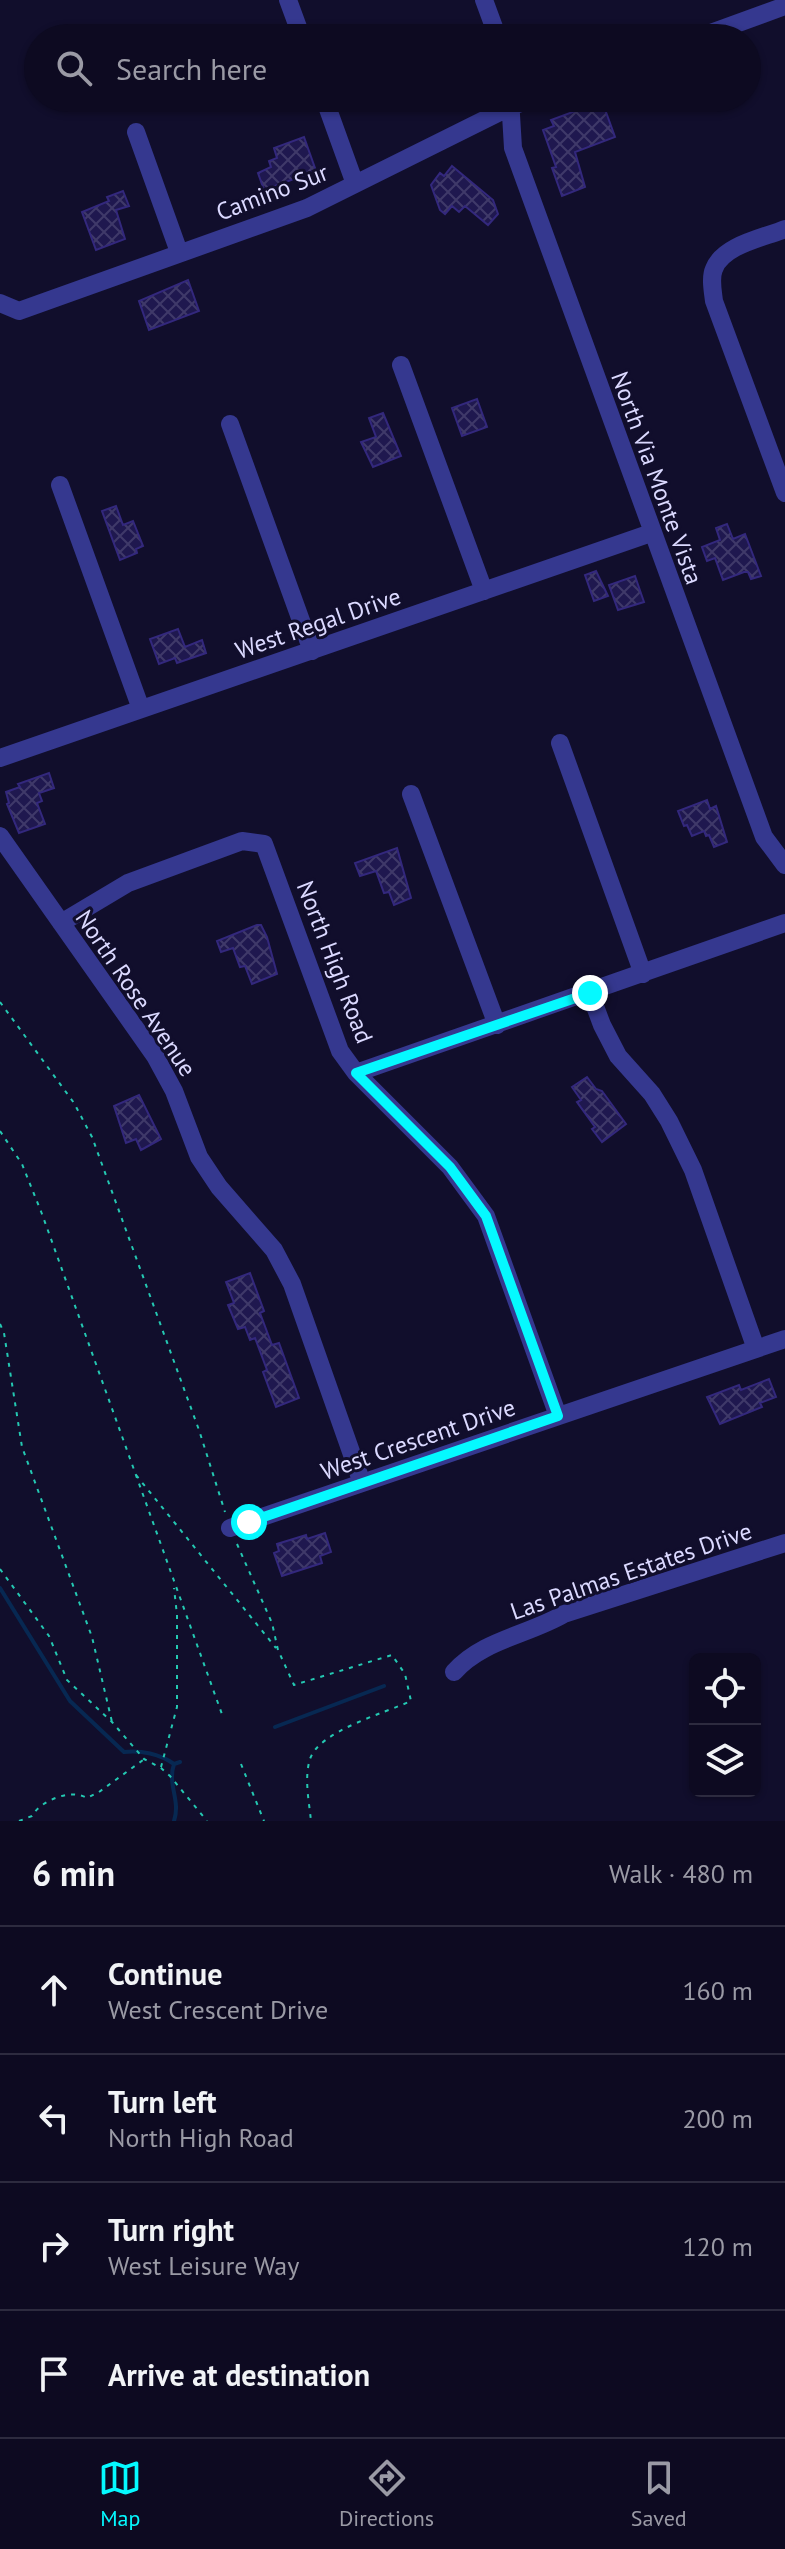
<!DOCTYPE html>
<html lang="en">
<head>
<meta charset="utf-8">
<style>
	:root { --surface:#0d0a21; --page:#16132a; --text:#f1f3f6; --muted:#9a9aa5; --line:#2d2b3f; --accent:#05f9ff }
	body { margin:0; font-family:"PT Sans",sans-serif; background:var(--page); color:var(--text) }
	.controls { position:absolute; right:24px; bottom:24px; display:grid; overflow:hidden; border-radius:12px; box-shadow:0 2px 6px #0004 }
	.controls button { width:72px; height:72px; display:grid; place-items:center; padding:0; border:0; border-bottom:2px solid var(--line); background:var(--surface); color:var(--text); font:40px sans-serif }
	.stop { position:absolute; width:24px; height:24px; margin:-18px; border:6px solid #05f9ff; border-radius:50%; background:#fff }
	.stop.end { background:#05f9ff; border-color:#fff; box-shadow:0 2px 8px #0008 }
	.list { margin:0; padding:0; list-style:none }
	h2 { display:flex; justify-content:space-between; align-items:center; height:104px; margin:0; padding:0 32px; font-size:34px }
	h2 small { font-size:26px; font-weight:400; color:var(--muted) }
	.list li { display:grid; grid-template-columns:52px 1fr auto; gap:24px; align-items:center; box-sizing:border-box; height:128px; padding:0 32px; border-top:2px solid var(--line) }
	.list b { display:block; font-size:30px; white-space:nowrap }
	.list p { margin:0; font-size:26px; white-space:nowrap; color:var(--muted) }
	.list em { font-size:26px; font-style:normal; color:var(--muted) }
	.icon { flex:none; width:44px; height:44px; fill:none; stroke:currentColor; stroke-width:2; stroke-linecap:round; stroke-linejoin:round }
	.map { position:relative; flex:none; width:785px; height:1821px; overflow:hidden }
	.search { position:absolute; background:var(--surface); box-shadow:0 2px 6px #0004; left:24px; right:24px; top:24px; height:88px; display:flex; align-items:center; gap:20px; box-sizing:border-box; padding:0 28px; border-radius:44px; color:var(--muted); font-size:30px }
	.sheet { height:616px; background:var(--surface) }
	nav { display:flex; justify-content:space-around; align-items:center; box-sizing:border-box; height:112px; border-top:2px solid var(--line); background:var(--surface); font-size:22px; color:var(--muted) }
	nav a { display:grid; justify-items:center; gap:4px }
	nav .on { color:var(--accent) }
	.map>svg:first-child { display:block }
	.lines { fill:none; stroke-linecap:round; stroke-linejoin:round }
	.stream { stroke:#072852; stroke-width:4 }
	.building { fill:url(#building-cross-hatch); stroke:#33287d; stroke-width:2 }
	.path { stroke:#24c8b2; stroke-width:2; stroke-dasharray:4 6; stroke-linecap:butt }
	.minor { stroke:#35388f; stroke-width:18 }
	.route { stroke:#05f9ff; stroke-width:10 }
	.labels { text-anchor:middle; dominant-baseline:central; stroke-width:6; stroke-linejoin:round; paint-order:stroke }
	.street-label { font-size:24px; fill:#dbd9ff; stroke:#110e2c }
</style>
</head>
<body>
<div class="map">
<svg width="785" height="1821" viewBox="0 0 785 1821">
	<defs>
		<pattern id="building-cross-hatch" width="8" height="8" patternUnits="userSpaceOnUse" patternTransform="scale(2)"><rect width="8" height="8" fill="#1f184f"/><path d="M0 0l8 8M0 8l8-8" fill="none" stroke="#3f3969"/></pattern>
	</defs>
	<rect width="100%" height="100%" fill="#110e2c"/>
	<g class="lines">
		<path class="stream" d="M0,1588L70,1701L124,1752C141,1750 160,1754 174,1764L180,1762
			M275,1727L384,1686
			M174,1764C167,1785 181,1800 174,1821"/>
	</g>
	<path class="building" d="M602,101L615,137L575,152L585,187L562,196L552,168L556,167L543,130L554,126L551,120Z
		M304,137L316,171L264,190L258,173L271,167L269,161L277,158L274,148Z
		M452,166L493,200L498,214L488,225L465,206L459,212L452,206L445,214L440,210L431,185L440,173L444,176Z
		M123,191L129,206L116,210L125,239L96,250L82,212L109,201L107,197Z
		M188,280L199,311L149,330L139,301Z
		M477,399L487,427L462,436L452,408Z
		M383,413L401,456L373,467L361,442L376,437L369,418Z
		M116,506L123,525L133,521L143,546L136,549L137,553L120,560L102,511Z
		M727,524L733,539L745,534L761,576L751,579L748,572H744L723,580L715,558L707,561L702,547L720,540L716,528Z
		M596,571L608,596L594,601L585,575Z
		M635,576L644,602L618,610L609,585Z
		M178,629L185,647L202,640L206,653L177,663L175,658L159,664L150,639Z
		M49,773L54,788L39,793L42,801L37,803L45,824L19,833L7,804L9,803L6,792L20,787L18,784Z
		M707,800L710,809L716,806L727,842L714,847L709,835L706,836L704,831L692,836L687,825L684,826L678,811Z
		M397,848L411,898L394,905L389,892L384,893L376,871L360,876L355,863Z
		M257,925H261L267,937L277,974L252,984L245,966L240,967L233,948L221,952L217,941Z
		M587,1077L596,1089L602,1091L626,1124L602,1142L592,1129L595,1127L577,1102L581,1100L572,1087Z
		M139,1095L161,1139L141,1150L136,1139L126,1143L114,1106Z
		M250,1273L264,1311L260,1313L272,1345L279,1343L299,1398L276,1407L263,1372L267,1370L255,1338L250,1340L245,1327L238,1329L228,1305L234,1303L226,1282Z
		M769,1379L776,1397L760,1403L762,1407L720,1424L707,1397L739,1385L741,1390Z
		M325,1533L331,1552L320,1556L322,1563L282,1576L274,1553L279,1551L277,1544L306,1535L307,1539Z"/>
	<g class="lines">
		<path class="path" d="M0,1002L74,1103L92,1137L199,1430L225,1512
			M0,1131L22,1164L42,1214L223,1717
			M0,1324L4,1333L22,1447L92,1637L112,1722
			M136,1475L276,1648
			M237,1544L272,1623L278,1650L294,1685L392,1655L405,1674L411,1701C385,1713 319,1731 310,1759C304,1778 309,1801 311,1821
			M0,1569L49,1636L67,1680L112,1722L144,1759L161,1768L170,1776L207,1821
			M241,1764L264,1821
			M161,1767L177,1707V1615L174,1588
			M19,1821L32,1816C40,1801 71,1788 87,1798L99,1792L143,1760"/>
		<path class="minor" d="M288,0L302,38
			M484,0L498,38
			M697,38L785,6
			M324,98L355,184
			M510,98L513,148L764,837L785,865
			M136,132L179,252
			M785,229C763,238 723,245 714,269C710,278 713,292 714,301L785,493
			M0,303L19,311L307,208L510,107L534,98
			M401,365L484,591
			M230,424L312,651
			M60,485L141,709
			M560,743L643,974
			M0,758L651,533
			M411,794L497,1025
			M0,836L155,1056L174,1091L199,1157L219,1187L274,1250L292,1284L362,1483
			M61,923L128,883L242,841L264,844L340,1051L356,1073L450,1167L486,1216L558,1416
			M590,993L602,1025L618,1056L652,1094L669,1121L693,1170L756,1349
			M356,1073L785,923
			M230,1528L785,1339
			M454,1672C482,1640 528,1635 564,1614L785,1543"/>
	</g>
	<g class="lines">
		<path class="route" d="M249,1522L558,1416L486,1216L450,1167L356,1073L590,993"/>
	</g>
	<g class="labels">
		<g class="street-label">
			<text transform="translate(272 192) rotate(-21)">Camino Sur</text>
			<text transform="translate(657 478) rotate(70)">North Via Monte Vista</text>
			<text transform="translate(318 623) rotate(-19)">West Regal Drive</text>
			<text transform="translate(335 962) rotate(69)">North High Road</text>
			<text transform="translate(136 993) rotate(56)">North Rose Avenue</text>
			<text transform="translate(418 1439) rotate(-19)">West Crescent Drive</text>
			<text transform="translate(631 1571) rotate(-19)">Las Palmas Estates Drive</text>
		</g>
	</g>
</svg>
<div class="controls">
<button><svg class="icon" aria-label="locate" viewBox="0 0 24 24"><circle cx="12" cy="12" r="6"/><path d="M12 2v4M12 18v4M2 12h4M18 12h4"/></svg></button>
<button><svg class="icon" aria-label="layers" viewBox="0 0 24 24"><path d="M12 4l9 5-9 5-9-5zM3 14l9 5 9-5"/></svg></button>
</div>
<div class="stop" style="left:249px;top:1522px"></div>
<div class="stop end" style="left:590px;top:993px"></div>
<div class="search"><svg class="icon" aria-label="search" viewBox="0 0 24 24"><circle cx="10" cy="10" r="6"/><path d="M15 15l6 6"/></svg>Search here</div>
</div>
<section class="sheet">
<h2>6 min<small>Walk · 480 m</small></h2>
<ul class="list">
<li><svg class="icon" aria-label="ahead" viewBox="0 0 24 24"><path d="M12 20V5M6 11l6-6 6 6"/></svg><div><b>Continue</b><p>West Crescent Drive</p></div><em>160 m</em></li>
<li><svg class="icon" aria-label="left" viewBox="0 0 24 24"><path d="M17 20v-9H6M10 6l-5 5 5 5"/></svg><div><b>Turn left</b><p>North High Road</p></div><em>200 m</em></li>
<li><svg class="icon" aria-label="right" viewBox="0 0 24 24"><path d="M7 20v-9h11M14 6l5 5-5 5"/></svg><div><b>Turn right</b><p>West Leisure Way</p></div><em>120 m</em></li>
<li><svg class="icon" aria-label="arrive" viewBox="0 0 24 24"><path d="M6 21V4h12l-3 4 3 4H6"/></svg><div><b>Arrive at destination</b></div></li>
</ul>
</section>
<nav>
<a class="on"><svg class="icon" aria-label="map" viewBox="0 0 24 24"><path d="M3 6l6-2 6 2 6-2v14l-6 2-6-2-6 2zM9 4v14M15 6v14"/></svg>Map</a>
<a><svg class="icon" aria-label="directions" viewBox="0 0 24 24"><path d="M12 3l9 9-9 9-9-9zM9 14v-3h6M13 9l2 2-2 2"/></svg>Directions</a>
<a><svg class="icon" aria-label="saved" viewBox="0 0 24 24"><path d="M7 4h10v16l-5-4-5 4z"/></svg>Saved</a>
</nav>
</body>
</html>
